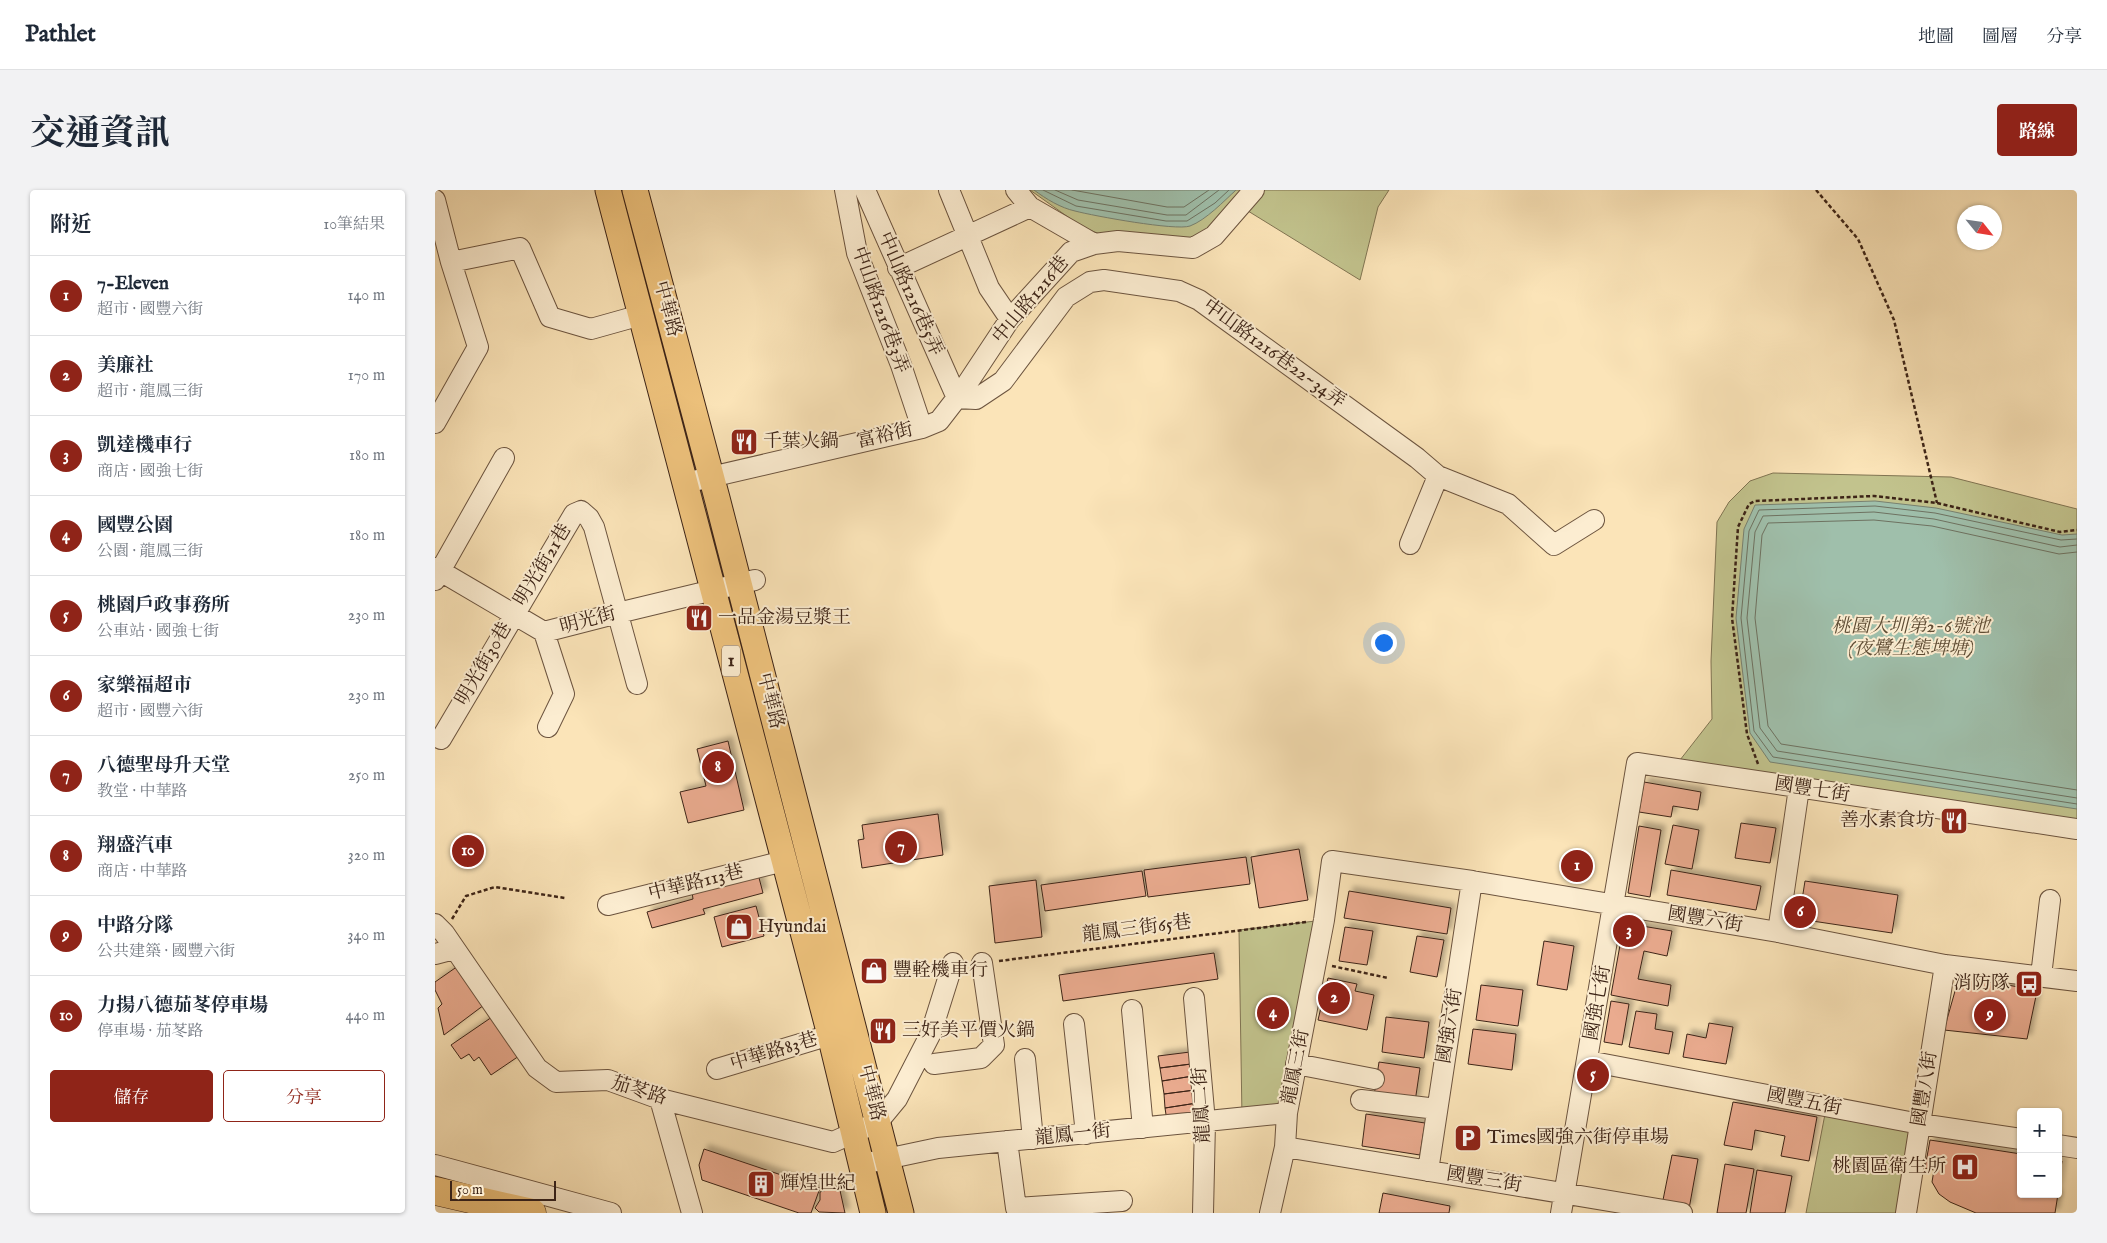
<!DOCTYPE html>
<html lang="zh-TW">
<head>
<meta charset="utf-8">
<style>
	:root { --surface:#fff; --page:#f2f2f3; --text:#1f2937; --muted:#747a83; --line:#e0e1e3; --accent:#8f2418 }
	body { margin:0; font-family:"IM FELL English","Noto Serif TC",serif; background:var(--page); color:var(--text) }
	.controls { position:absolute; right:15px; bottom:15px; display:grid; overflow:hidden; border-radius:5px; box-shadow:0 1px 4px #0004 }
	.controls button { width:45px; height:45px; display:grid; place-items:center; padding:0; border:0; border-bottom:1px solid var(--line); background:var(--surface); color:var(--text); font:25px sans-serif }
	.compass { position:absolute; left:1522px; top:15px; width:45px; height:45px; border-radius:50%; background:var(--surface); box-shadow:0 1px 4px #0004; rotate:120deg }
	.scale { position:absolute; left:15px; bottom:12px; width:106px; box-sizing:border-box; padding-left:5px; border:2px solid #3d2417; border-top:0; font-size:14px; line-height:18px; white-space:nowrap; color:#3d2417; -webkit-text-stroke:4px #fcedd1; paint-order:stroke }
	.you { position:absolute; left:948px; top:452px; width:18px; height:18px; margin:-12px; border:4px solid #fff; border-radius:50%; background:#1a73e8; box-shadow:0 0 0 8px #1a73e833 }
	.badge { display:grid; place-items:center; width:32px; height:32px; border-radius:50%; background:var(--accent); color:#fff; font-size:16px; font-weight:700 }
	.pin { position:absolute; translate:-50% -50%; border:2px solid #fff; box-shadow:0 1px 5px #0006 }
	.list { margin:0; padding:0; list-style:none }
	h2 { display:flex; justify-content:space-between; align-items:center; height:65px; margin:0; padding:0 20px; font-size:21px }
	h2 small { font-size:16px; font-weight:400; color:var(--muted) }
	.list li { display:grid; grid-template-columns:32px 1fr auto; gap:15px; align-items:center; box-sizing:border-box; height:80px; padding:0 20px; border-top:1px solid var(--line) }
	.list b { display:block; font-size:19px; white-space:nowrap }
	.list p { margin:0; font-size:16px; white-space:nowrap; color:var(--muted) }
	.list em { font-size:16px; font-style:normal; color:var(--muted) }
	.actions { display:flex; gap:10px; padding:15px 20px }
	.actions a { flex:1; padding:11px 0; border:1px solid var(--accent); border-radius:5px; text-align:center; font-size:18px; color:var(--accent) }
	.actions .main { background:var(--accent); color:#fff }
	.map { position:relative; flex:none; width:1642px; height:1023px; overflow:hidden; border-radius:5px }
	header { display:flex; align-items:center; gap:30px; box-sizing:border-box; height:70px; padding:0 25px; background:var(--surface); border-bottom:1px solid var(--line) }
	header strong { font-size:24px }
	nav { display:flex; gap:28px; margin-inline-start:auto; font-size:18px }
	.intro { display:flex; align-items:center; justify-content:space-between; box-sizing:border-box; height:120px; padding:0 30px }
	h1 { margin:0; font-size:35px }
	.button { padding:12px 22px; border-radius:5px; background:var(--accent); color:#fff; font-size:18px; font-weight:700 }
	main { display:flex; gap:30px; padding:0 30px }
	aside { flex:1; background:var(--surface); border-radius:5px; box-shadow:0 1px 4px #0004 }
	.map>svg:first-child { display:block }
	.green { fill:#c2c38d; stroke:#807452 }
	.water { fill:#9fbfab; stroke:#788170 }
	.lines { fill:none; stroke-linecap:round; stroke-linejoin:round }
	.shore { stroke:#6e7261; stroke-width:1 }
	.building { fill:#eaab8f; stroke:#3d2417; filter:url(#shadow) }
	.minor-casing { stroke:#6c543f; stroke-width:22 }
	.major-casing { stroke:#3d2417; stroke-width:27 }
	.highway-casing { stroke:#3d2417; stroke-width:29 }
	.path { stroke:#3d2417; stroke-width:2.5; stroke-dasharray:4 2.5; stroke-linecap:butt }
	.minor { stroke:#fcedd1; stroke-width:20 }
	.major { stroke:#eec27c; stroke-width:25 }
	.highway { stroke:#eec27c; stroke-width:28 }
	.labels { text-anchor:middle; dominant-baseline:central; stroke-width:4; stroke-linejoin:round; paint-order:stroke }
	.shield { fill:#fcedd1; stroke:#76604f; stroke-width:1 }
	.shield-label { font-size:18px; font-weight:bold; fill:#3d2417 }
	.street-label { font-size:19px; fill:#3d2417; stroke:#fcedd1 }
	.poi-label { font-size:19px; fill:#3d2417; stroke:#fcedd1; text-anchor:start }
	.park-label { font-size:19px; font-style:italic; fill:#5e4c34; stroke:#fcedd1 }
</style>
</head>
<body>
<header>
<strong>Pathlet</strong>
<nav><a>地圖</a><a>圖層</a><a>分享</a></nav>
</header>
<div class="intro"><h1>交通資訊</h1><a class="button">路線</a></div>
<main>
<aside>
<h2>附近<small>10筆結果</small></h2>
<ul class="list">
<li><span class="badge">1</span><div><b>7-Eleven</b><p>超市 · 國豐六街</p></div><em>140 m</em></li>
<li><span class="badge">2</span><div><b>美廉社</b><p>超市 · 龍鳳三街</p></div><em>170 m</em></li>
<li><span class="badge">3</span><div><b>凱達機車行</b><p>商店 · 國強七街</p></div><em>180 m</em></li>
<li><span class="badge">4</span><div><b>國豐公園</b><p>公園 · 龍鳳三街</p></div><em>180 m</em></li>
<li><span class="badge">5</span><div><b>桃園戶政事務所</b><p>公車站 · 國強七街</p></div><em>230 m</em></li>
<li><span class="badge">6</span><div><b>家樂福超市</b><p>超市 · 國豐六街</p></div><em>230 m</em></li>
<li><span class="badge">7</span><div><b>八德聖母升天堂</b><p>教堂 · 中華路</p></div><em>250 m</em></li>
<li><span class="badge">8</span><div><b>翔盛汽車</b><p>商店 · 中華路</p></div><em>320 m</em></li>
<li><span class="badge">9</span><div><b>中路分隊</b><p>公共建築 · 國豐六街</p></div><em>340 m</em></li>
<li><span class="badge">10</span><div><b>力揚八德茄苳停車場</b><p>停車場 · 茄苳路</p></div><em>440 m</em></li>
</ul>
<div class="actions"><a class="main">儲存</a><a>分享</a></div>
</aside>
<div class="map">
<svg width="1642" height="1023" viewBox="0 0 1642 1023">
	<defs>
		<filter id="shadow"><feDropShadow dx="4.5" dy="-4.5" stdDeviation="2.5" flood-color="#0004"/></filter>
	</defs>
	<rect width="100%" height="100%" fill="#fbe4b8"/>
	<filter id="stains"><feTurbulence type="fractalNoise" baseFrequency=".004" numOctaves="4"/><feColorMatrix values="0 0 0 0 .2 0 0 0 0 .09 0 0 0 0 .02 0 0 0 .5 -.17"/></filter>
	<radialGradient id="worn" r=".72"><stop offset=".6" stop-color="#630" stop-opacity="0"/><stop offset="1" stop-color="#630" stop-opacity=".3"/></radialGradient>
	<path class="green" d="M595,0H810L768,48H675L647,37Z
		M826,0H954L943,17L925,90L813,21Z
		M1338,283L1516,287L1642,319V636L1238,579L1277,529L1276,471L1282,332L1294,312L1315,291Z
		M889,730L852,923L807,928L804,740Z
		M1390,924L1479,941L1465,1023H1371Z"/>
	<path class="water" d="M599,0H801C789,11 771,30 755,36C741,41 659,26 640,21C626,18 611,9 599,0Z
		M1440,311L1501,318L1627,345L1642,344V619L1335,572L1315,543L1301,428L1309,339L1320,315Z"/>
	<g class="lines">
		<path class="shore" d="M608,0L641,16L731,31H752L780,13L794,0
			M620,0L643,10L732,25H751L784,0
			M637,0L732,17H749L774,0
			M1642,349L1626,350L1500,323L1440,316L1324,320L1314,341L1306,428L1319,541L1338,567L1642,614
			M1642,355L1625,357L1499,329L1439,322L1328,326L1320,342L1312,428L1325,538L1342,561L1642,608
			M1642,362L1624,364L1497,336L1439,330L1333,333L1327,345L1320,428L1333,536L1346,554L1642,600"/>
	</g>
	<path class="building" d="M293,551L309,620L253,633L245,602L271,596L262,559Z
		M1209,592L1266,602L1263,620L1238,616L1236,627L1204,622Z
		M503,624L508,665L427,678L423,650L429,649L427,635Z
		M1306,633L1341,638L1335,673L1300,668Z
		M1238,635L1264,640L1257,679L1230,674Z
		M1204,636L1226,640L1215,707L1193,703Z
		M864,659L873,710L824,718L816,667Z
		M811,667L815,694L713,707L709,680Z
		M1236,680L1326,696L1321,720L1232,705Z
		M707,681L711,706L610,721L606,695Z
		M323,684L328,703L268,719L270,724L217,738L212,722L258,709L257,702Z
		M601,690L607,747L560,753L554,696Z
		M1370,691L1463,705L1457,743L1364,729Z
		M914,701L1016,718L1012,744L909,728Z
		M321,716L329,746L287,757L279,727Z
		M1189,733L1237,741L1232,766L1209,761L1203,789L1236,795L1233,816L1176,805Z
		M910,737L938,741L932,775L904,771Z
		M982,746L1009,750L1002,787L975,782Z
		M1109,751L1139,756L1132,800L1102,795Z
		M779,763L783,789L628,811L624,785Z
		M23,776L49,815L9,845L3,818L7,814L0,800V792Z
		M1524,787L1596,799L1601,806L1592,849L1509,840Z
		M893,788L922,794L920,801L939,805L932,840L883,830Z
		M1046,795L1088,800L1083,836L1041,830Z
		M1176,811L1194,814L1187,855L1169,852Z
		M1201,821L1222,824L1220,839L1238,842L1234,864L1194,857Z
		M57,827L84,866L56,885L44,867L39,871L34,864L26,869L16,855Z
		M951,827L994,832L989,868L947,862Z
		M1274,833L1298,837L1291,874L1248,867L1252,844L1271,848Z
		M1038,839L1081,844L1077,880L1033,874Z
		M755,862L756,874L725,878L723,866Z
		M944,872L985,878L980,912L939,906Z
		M756,874L758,886L727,891L725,878Z
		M758,886L760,900L729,904L727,891Z
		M760,900L762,913L730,918L729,904Z
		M1298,912L1382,927L1374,971L1346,966L1350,946L1320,940L1317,960L1289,955Z
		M762,913L764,926L732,931L730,918Z
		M931,924L990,933L985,965L927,956Z
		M1495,950L1586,964V1004H1623L1620,1023H1541L1515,1012L1504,1004L1497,992L1499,980L1490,978Z
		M269,959L385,998L376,1023H364L267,990L264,975Z
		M1237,965L1263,969L1254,1019L1227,1015Z
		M1623,970L1627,971L1623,1000Z
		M1290,974L1319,979L1311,1023H1282Z
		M1322,980L1357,986L1350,1023H1315Z
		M404,996L410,1023L384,1022L380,1018L385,1010V1002Z
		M948,1003L1015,1016L1014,1023H944Z"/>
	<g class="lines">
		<g class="minor-casing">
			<path id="minor" d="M410,0L422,63L466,175L487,238
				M430,0L522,208
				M514,0L554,98L575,129
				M581,0L595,17L659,54
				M0,10L16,72L43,157L0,233
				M16,72L85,58L115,127L156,139L206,125
				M463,78L595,17
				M522,208L541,209L568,191L631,107L655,92L669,90L744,101L764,110L982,268L1003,286L1073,314L1119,355L1159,330
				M250,293L487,238L504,231L528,200L575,129L636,62L659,54L683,51L758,58L779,46L819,0
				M975,354L1003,286
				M0,378L109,442L183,423L320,390
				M0,390L69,268
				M109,442L129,504L113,537
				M6,549L139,324L146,321L154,328L159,337L202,494
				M173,715L349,671
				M0,734L9,743L102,878L121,892L173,890L225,909L398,952L443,932L462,909L496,843L518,773
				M1343,742L1364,598
				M0,764L19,759
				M1606,786L1615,710
				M759,808L770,932L768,1023
				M697,820L708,938
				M639,834L651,944
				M590,869L598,949
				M1153,871L1485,934L1586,949
				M499,874L546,868L559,855L547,773
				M861,874L939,889
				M282,879L395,845
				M225,909L257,1023
				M926,910L1002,919
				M572,951L581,1018L687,1011
				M1623,955L1642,958
				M850,957L1247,1023
				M437,972L503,958L852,923
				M0,975L176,1023
				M993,981L1037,691
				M835,1023L850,957L852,923L889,730L897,671L1037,691L1343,742L1510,775L1642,791
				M1126,1023L1202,573L1642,639
				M1471,1023L1510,775"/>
		</g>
		<g class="major-casing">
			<path id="major" d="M173,0L395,845L438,1023
				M200,0L282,308L466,1023"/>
		</g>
		<g class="highway-casing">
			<path id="highway" d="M0,1001L97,1023"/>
		</g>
		<path class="path" d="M1381,0L1423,49L1459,130L1502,313
			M1323,574L1312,544L1297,428L1303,337L1314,314L1320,311L1439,306L1502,313L1625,342L1642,340
			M17,729L31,706L60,697L130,708
			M564,771L871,732
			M897,776L953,788"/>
		<use href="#minor" class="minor"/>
		<use href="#major" class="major"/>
		<use href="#highway" class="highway"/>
	</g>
	<defs>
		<g id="restaurant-square" transform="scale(1.4375)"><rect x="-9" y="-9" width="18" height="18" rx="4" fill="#8f2418" stroke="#fcedd1"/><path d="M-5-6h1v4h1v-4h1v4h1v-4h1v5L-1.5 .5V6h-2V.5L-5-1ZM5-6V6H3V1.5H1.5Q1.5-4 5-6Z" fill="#fff"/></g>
		<g id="shop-square" transform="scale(1.4375)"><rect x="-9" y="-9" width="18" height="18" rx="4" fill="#8f2418" stroke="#fcedd1"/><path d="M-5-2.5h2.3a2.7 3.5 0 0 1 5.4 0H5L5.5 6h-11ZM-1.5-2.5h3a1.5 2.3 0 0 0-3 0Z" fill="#fff"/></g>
		<g id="bus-square" transform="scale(1.4375)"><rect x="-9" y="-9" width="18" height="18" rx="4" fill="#8f2418" stroke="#fcedd1"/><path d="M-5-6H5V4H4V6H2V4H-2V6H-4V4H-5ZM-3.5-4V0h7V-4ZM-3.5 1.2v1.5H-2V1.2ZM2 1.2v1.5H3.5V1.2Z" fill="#fff"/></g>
		<g id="parking-square" transform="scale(1.4375)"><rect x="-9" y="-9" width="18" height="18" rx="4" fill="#8f2418" stroke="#fcedd1"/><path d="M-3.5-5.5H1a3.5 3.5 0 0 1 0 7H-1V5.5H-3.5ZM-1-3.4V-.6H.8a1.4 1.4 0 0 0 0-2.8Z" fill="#fff"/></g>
		<g id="hospital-square" transform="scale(1.4375)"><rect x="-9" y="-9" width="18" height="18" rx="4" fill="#8f2418" stroke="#fcedd1"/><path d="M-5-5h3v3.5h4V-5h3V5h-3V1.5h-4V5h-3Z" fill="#fff"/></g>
		<g id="building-square" transform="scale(1.4375)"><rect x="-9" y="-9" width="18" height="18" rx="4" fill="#8f2418" stroke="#fcedd1"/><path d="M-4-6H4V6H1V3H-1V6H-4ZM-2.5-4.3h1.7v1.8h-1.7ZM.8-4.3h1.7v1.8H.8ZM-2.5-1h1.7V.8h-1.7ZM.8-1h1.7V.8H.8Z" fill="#fff"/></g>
	</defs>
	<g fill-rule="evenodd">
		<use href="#restaurant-square" x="309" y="252"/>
		<use href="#restaurant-square" x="264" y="428"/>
		<use href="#restaurant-square" x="1519" y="631"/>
		<use href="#shop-square" x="304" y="737"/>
		<use href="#shop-square" x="439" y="781"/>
		<use href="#bus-square" x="1594" y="794"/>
		<use href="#restaurant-square" x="448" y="841"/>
		<use href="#parking-square" x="1033" y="948"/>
		<use href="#hospital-square" x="1530" y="977"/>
		<use href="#building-square" x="326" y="994"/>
	</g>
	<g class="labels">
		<rect class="shield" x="287" y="455.5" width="18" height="31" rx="4"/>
		<g class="shield-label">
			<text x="296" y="471">1</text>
		</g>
		<g class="street-label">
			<text transform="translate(475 104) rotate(66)">中山路1216巷5弄</text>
			<text transform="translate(596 110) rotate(-50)">中山路1216巷</text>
			<text transform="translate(232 119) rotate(75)">中華路</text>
			<text transform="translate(445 120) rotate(70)">中山路1216巷3弄</text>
			<text transform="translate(839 164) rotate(36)">中山路1216巷22~34弄</text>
			<text transform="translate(450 246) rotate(-13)">富裕街</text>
			<text transform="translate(108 375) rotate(-59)">明光街21巷</text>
			<text transform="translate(153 431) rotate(-15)">明光街</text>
			<text transform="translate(49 474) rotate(-60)">明光街30巷</text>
			<text transform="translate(335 511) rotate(76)">中華路</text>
			<text transform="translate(1377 600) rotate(9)">國豐七街</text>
			<text transform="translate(261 693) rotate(-14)">中華路113巷</text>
			<text transform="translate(1270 730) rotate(9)">國豐六街</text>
			<text transform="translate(702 739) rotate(-7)">龍鳳三街65巷</text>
			<text transform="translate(1163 813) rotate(-80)">國強七街</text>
			<text transform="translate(1015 836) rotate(-81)">國強六街</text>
			<text transform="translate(339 862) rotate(-17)">中華路83巷</text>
			<text transform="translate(861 877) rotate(-79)">龍鳳三街</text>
			<text transform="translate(1490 899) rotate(-81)">國豐八街</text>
			<text transform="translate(204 901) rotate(17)">茄苳路</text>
			<text transform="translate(436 903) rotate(76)">中華路</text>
			<text transform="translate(1369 912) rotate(11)">國豐五街</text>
			<text transform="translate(767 915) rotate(-93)">龍鳳二街</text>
			<text transform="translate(638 945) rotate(-6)">龍鳳一街</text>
			<text transform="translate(1049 990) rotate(9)">國豐三街</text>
		</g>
		<g class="poi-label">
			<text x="328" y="252">千葉火鍋</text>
			<text x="283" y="428">一品金湯豆漿王</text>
			<text x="1500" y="631" text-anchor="end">善水素食坊</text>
			<text x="323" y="737">Hyundai</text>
			<text x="458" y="781">豐輇機車行</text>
			<text x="1575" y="794" text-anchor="end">消防隊</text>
			<text x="467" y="841">三好美平價火鍋</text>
			<text x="1052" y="948">Times國強六街停車場</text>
			<text x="1511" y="977" text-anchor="end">桃園區衛生所</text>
			<text x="345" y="994">輝煌世紀</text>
		</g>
		<g class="park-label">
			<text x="1476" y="437">桃園大圳第2-6號池<tspan x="1476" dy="22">(夜鷺生態埤塘)</tspan></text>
		</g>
	</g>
	<rect width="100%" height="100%" filter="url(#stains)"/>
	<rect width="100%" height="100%" fill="url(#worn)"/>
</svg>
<div class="controls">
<button>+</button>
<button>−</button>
</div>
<svg class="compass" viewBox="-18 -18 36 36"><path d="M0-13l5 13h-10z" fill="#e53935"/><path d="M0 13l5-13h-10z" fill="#747a83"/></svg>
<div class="scale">50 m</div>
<div class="you"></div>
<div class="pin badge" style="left:1142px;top:676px">1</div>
<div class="pin badge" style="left:899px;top:808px">2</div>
<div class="pin badge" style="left:1194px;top:741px">3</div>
<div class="pin badge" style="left:838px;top:823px">4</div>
<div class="pin badge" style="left:1158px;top:885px">5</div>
<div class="pin badge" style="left:1365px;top:722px">6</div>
<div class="pin badge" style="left:466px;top:657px">7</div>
<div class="pin badge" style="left:283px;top:577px">8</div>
<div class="pin badge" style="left:1555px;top:825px">9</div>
<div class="pin badge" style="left:33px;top:661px">10</div>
</div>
</main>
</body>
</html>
